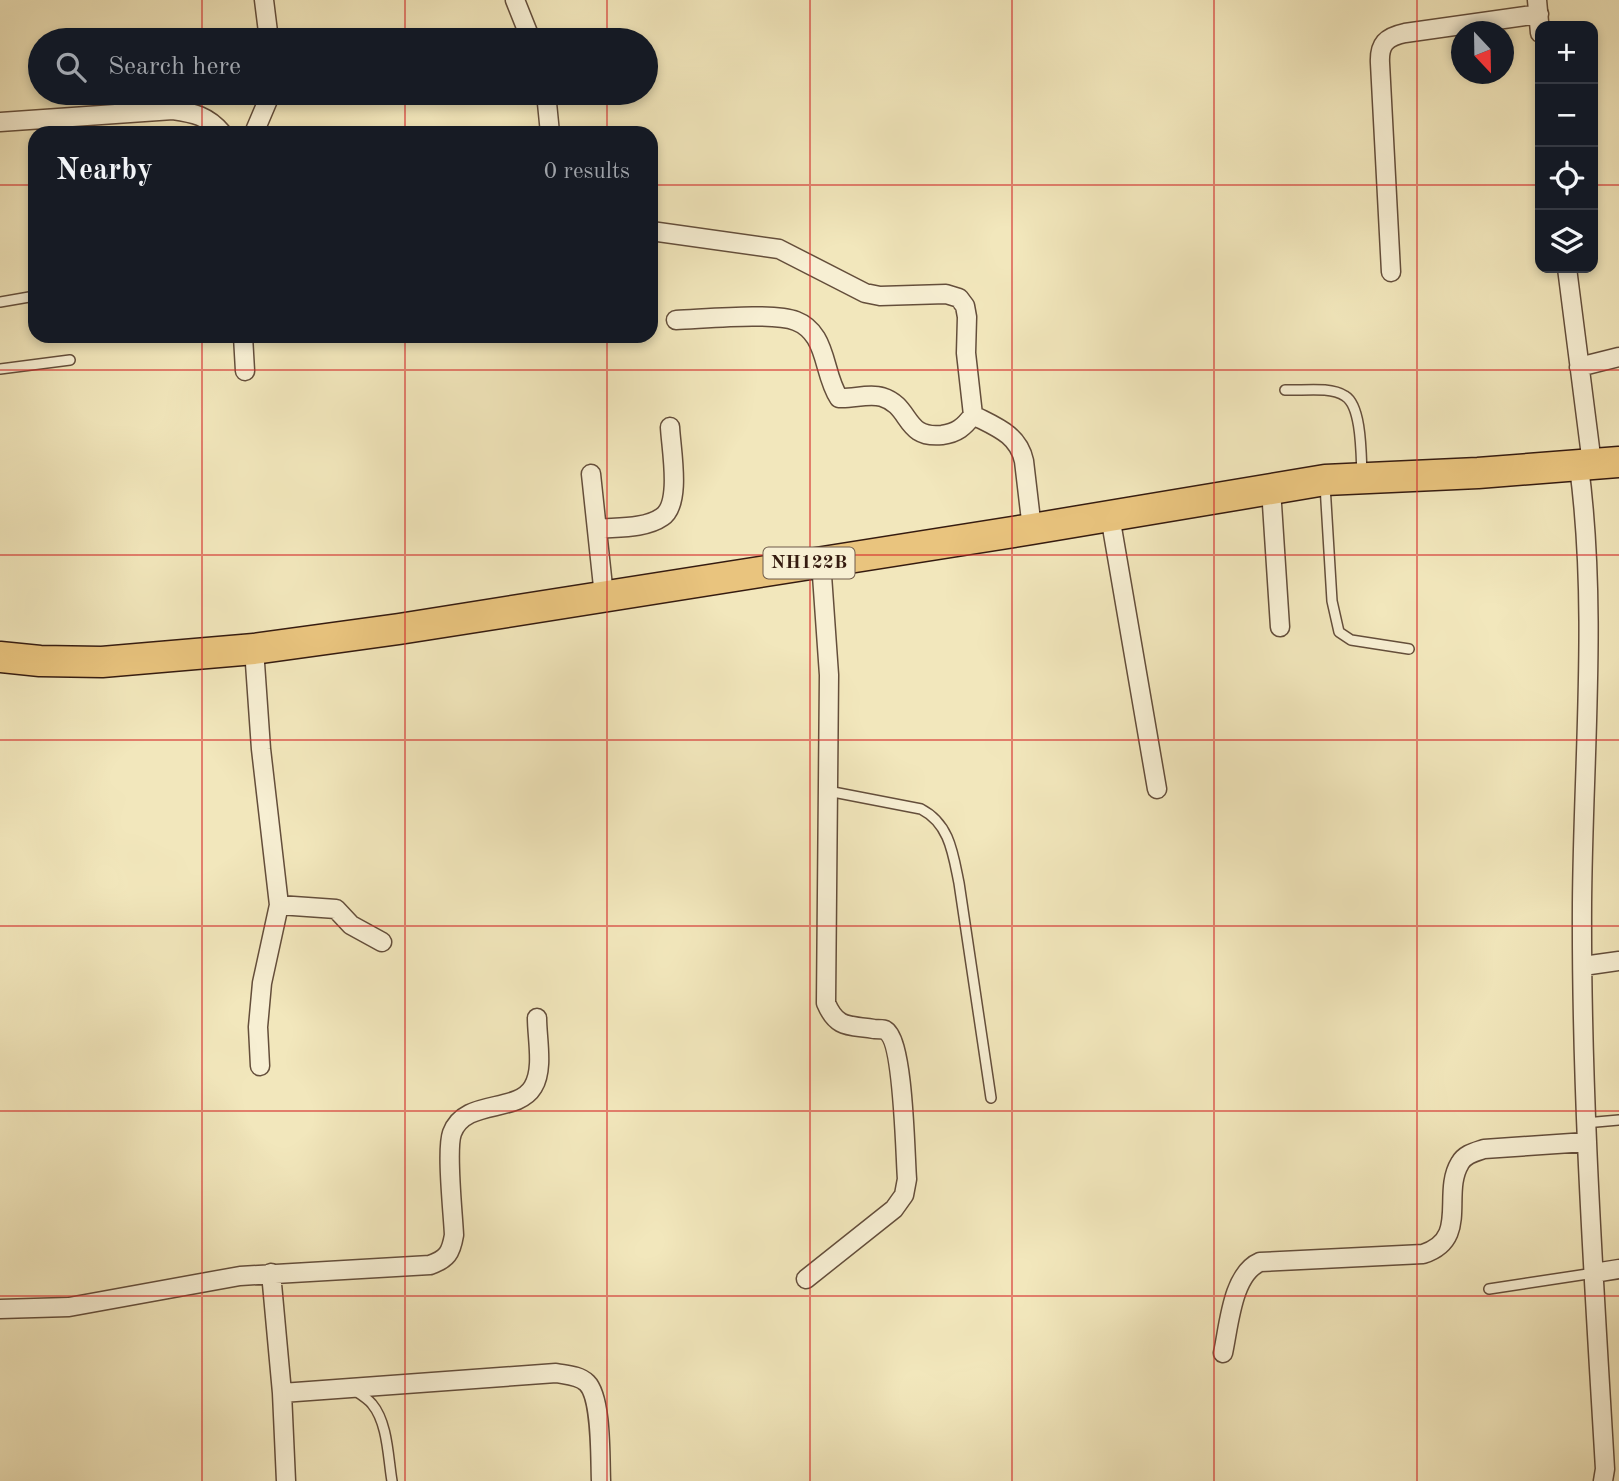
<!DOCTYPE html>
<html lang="en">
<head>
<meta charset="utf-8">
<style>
	:root { --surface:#171b24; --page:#20242c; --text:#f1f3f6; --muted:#9ea1a6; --line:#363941 }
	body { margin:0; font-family:"Old Standard TT",serif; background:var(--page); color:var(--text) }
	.controls { position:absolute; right:21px; top:21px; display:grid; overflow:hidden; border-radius:14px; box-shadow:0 4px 10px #0003 }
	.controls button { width:63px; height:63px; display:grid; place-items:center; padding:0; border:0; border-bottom:2px solid var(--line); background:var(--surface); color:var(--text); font:35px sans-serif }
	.compass { position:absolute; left:1451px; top:21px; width:63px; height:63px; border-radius:50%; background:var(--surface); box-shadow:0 4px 10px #0003; rotate:158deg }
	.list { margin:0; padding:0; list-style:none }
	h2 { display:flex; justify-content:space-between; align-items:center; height:91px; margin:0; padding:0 28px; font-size:30px }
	h2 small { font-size:23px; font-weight:400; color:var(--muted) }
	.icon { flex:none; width:38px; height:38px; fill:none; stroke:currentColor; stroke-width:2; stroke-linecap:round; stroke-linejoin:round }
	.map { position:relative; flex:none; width:1619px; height:1481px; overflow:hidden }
	.search { position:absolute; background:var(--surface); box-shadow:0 4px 10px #0003; left:28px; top:28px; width:630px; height:77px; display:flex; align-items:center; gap:18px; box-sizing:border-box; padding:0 24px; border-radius:38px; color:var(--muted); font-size:26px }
	.panel { position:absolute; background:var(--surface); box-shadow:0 4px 10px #0003; left:28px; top:126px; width:630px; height:217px; border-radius:21px }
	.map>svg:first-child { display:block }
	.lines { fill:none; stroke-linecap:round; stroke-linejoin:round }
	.service-casing { stroke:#644e3b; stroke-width:12 }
	.minor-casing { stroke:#644e3b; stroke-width:21 }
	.trunk-casing { stroke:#351b10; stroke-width:33 }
	.service { stroke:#f7efd3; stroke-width:9 }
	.minor { stroke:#f7efd3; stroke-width:18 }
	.trunk { stroke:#e9c47e; stroke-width:30 }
	.grid { fill:none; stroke:#d62828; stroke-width:2; stroke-opacity:0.55 }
	.labels { text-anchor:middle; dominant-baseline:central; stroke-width:5; stroke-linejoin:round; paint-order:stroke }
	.shield { fill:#f7efd3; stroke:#6f5b4a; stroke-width:2 }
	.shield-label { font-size:19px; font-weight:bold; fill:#351b10 }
</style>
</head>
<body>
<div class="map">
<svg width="1619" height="1481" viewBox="0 0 1619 1481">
	<rect width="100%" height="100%" fill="#f2e7bc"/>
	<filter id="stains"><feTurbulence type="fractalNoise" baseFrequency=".00286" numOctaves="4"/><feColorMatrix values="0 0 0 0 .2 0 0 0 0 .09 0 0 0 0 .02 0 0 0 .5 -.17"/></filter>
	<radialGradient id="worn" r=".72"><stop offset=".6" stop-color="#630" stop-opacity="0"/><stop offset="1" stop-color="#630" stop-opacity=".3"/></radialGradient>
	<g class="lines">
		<g class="service-casing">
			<path id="service" d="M0,302L35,296
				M0,369L70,360
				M1285,390C1302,391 1330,386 1345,396C1362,406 1361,456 1362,475
				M1325,485L1332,601L1339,632L1351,640L1409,649
				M828,791L921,809C950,824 953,854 959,883L991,1098
				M1585,1123L1619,1120
				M1489,1289L1594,1273
				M354,1390C360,1394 368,1399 372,1404C388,1423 388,1458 392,1481"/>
		</g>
		<g class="minor-casing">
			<path id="minor" d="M264,0L269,40
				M515,0L531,40
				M1537,0L1540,33
				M546,93L550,133
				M0,122L173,110C194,113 208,116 222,133
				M254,133L271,93
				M651,231L779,249L865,293L880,296L946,294L959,298L965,306L967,317L966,353L973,415
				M1567,268L1592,464
				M1391,272L1380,63C1379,44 1386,37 1405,33L1539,14
				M676,320C704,319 773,312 796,321C804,324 811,330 816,338C827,356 827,380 839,398C853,399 869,393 882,397C912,406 903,439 942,435C957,433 964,427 973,415C996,427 1018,434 1024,461L1032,529
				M243,336L245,371
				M1579,367L1619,357
				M1579,467C1598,609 1583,760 1582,904C1581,1093 1594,1281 1605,1469L1603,1481
				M591,474L604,596
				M1271,489L1280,627
				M1110,516L1157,789
				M597,529C616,527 645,529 662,517C682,504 671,449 670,427
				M254,649L261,749L279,905L262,983L258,1027L260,1066
				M279,905L336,909L351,925L382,942
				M1583,966L1619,961
				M271,1273L282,1393L286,1481
				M1594,1273L1619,1269
				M806,1279L894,1209L904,1195L907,1179C905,1155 904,1040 885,1030C882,1029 878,1029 874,1029C849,1025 837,1029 826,1003L829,675L821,561
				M0,1309L69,1307L240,1276L430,1265C447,1259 451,1253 454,1235C453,1213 446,1150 452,1133C465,1098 517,1114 533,1087C544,1069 537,1039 537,1018
				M1223,1353C1229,1326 1232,1274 1260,1262L1423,1254C1470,1239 1441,1194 1460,1163C1465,1154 1475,1152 1484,1149L1586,1142
				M282,1393L556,1373C566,1375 579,1375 587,1383C602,1398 600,1459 601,1481"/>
		</g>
		<g class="trunk-casing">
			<path id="trunk" d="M0,657L40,661L102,662L254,649L399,629L1032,529L1325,480L1478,473L1619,462"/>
		</g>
		<use href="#service" class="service"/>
		<use href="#minor" class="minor"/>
		<use href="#trunk" class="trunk"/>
	</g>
	<path class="grid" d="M202,0V40M405,0V40M607,0V40M810,0V1481M1012,0V1481M1214,0V1481M1417,0V1481M202,93V133M405,93V133M607,93V133M0,185H35M651,185H1540M1593,185H1619M202,336V1481M405,336V1481M607,336V1481M0,370H1619M0,555H1619M0,740H1619M0,926H1619M0,1111H1619M0,1296H1619"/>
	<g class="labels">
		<rect class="shield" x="763.5" y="547.5" width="91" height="31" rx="5"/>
		<g class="shield-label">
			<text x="809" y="563">NH122B</text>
		</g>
	</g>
	<rect width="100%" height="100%" filter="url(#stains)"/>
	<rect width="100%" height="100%" fill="url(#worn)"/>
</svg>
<div class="controls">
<button>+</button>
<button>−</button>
<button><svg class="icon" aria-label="locate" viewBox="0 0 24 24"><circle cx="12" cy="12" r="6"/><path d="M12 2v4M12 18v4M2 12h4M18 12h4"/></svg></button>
<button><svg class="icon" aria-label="layers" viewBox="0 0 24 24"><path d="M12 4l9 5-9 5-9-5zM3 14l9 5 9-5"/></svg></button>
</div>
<svg class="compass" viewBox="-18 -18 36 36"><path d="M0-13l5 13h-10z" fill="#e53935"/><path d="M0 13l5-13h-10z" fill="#9ea1a6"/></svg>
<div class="search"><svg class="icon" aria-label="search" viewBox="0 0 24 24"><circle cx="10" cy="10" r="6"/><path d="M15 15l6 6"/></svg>Search here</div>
<section class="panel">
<h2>Nearby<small>0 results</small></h2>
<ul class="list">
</ul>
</section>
</div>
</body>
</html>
